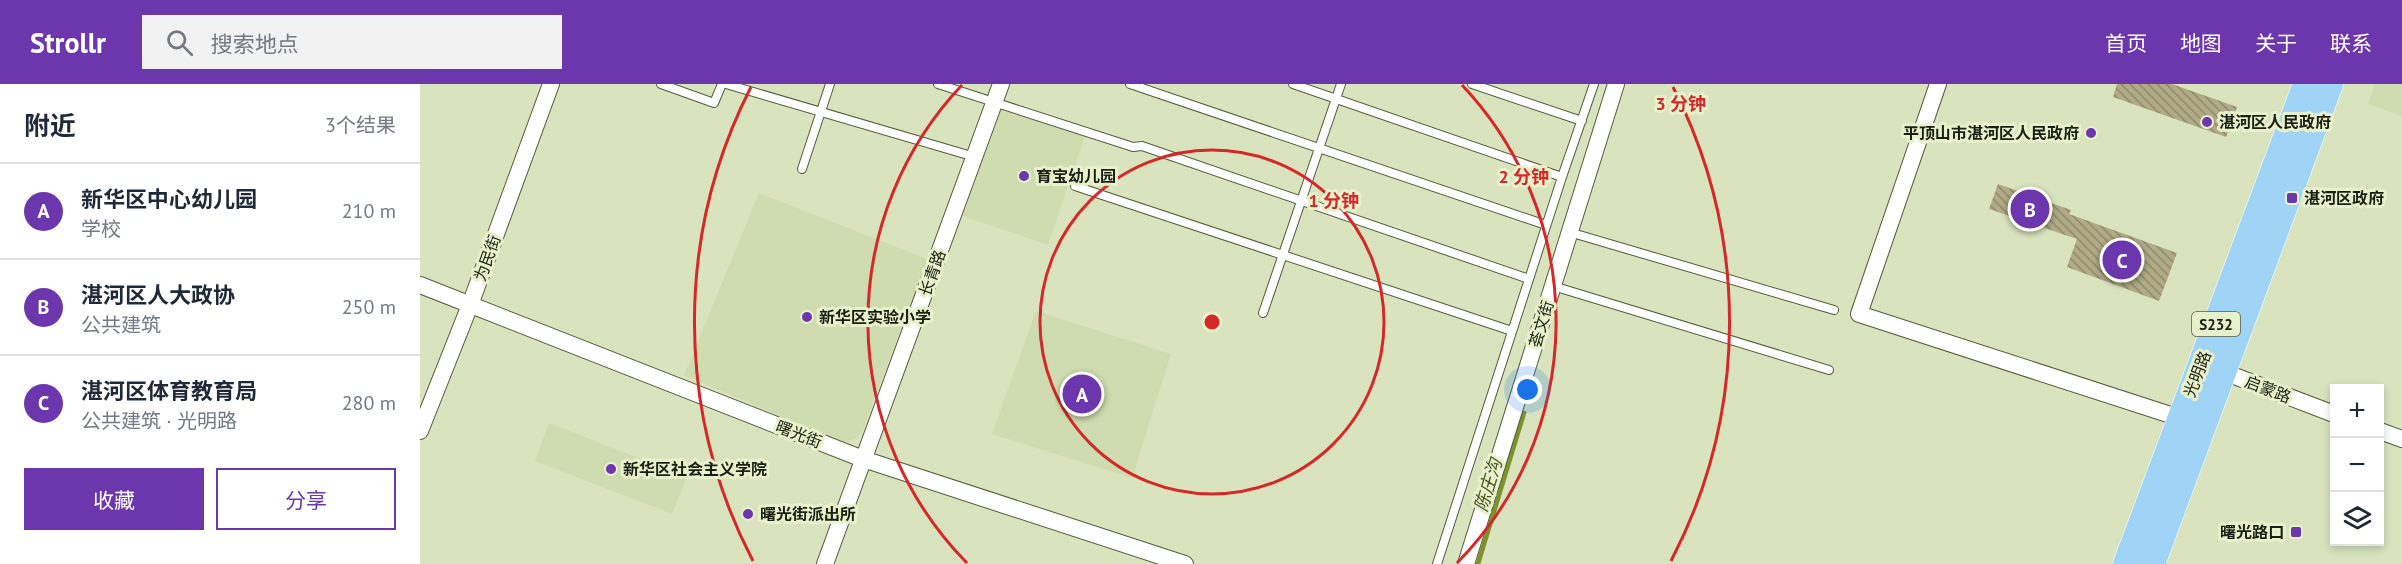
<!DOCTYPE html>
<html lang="zh">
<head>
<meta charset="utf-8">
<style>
	:root { --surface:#fff; --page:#f2f2f3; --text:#1f2937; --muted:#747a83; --line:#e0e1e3; --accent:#6c36ad }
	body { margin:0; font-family:"PT Sans","Noto Sans SC",sans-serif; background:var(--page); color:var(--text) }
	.controls { position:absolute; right:18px; bottom:18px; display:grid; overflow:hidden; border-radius:0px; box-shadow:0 3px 9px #0003 }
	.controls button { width:54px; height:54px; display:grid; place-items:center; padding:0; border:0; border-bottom:2px solid var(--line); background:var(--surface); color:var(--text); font:30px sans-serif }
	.you { position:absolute; left:1108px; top:306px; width:21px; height:21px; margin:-15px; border:4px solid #fff; border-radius:50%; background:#1a73e8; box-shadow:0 0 0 9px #1a73e833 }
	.badge { display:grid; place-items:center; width:39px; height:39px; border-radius:50%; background:var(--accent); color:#fff; font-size:20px; font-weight:700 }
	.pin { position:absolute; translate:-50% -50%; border:3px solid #fff; box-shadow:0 2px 6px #0006 }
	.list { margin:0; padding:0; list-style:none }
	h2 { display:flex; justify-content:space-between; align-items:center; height:78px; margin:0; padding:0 24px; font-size:26px }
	h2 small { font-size:20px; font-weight:400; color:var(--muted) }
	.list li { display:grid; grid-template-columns:39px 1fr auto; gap:18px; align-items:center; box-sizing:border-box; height:96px; padding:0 24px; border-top:2px solid var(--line) }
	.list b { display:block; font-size:22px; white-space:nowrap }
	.list p { margin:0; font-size:20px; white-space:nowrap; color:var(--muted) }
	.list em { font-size:20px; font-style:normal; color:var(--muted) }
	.actions { display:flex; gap:12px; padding:18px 24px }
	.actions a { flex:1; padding:14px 0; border:2px solid var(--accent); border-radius:0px; text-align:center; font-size:21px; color:var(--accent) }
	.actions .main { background:var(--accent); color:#fff }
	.icon { flex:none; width:33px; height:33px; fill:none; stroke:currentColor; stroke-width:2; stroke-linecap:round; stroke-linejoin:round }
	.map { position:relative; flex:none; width:1982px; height:480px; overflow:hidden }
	header { display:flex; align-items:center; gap:36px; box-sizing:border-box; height:84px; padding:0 30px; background:var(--accent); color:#fff }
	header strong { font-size:28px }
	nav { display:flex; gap:33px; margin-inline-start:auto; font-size:21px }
	.search { width:420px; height:54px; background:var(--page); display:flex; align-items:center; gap:15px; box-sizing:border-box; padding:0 21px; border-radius:0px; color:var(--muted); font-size:22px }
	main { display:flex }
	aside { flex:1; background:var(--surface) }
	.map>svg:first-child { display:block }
	.built { fill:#cfdcaf }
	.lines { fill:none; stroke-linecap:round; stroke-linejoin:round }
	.stream { stroke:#7d922b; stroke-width:4.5 }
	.building { fill:url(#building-back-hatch) }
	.lane-casing { stroke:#535b3b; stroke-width:10 }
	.street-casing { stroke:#535b3b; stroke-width:18 }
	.primary-casing { stroke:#fff; stroke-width:27 }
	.lane { stroke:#fff; stroke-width:8 }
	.street { stroke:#fff; stroke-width:16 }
	.primary { stroke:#a0d4f7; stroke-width:26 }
	.ring { fill:none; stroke:#d62828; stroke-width:3 }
	.poi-dot { fill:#6c36ad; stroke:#e7f1cb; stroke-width:2 }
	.labels { text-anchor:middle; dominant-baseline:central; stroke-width:6; stroke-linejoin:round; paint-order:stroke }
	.shield { fill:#e7f1cb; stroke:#585d49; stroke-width:1.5 }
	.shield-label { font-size:15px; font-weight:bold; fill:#1b1e11 }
	.poi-label { font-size:16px; font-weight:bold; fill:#1b1e11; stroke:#e7f1cb; text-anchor:start }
	.street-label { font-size:16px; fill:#1b1e11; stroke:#e7f1cb }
	.water-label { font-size:18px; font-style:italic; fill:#4b5723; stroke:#e7f1cb }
	.centre { fill:#d62828; stroke:#e7f1cb; stroke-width:3 }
	.ring-label { font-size:18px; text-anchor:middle; font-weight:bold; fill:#d62828; stroke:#e7f1cb; stroke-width:6; stroke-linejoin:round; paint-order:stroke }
</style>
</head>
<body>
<header>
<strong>Strollr</strong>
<div class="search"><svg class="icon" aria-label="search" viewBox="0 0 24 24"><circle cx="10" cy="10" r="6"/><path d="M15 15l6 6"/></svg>搜索地点</div>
<nav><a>首页</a><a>地图</a><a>关于</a><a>联系</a></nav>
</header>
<main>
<aside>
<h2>附近<small>3个结果</small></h2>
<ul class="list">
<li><span class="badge">A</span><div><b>新华区中心幼儿园</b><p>学校</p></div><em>210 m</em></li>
<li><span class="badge">B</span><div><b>湛河区人大政协</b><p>公共建筑</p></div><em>250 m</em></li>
<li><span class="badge">C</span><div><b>湛河区体育教育局</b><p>公共建筑 · 光明路</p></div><em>280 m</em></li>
</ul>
<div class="actions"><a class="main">收藏</a><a>分享</a></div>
</aside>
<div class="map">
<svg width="1982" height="480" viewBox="0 0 1982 480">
	<defs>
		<pattern id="building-back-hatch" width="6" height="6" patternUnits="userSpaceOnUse" patternTransform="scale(1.5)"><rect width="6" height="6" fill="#b0aa85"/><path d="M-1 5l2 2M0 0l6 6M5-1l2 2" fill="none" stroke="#8e8a6b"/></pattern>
	</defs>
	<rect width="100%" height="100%" fill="#d9e4bf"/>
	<path class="built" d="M1955,0H1982V32L1948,20Z
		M580,23L665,52L628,161L543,132Z
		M339,109L507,175L443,346L437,354L429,357L421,358L264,291Z
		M616,227L751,270L712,394L572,350Z
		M129,339L267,393L252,430L115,377Z"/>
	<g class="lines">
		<path class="stream" d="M1058,480L1104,329"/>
	</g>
	<path class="building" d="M1697,0H1752L1817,23L1806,53L1693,13Z
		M1578,100L1651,126L1649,130L1757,169L1739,217L1647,183L1657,155L1569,125Z"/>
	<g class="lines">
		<g class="lane-casing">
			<path id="lane" d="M241,0L294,19L302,0
				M306,0L555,73
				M518,0L713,63L722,62L1109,195
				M710,0L1126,141
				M873,0L1142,93
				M1052,0L1162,37
				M382,85L410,0
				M655,102L1092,247
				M1149,148L1414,226
				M1133,202L1409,286
				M843,229L921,0
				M1017,480L1142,93L1174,0"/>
		</g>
		<g class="street-casing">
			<path id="street" d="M1518,0L1439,230L1760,334
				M0,201L443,375L765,480
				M1796,285L1914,330
				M0,347L50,221L131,0
				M1960,347L1982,355
				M405,480L581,0
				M1046,480L1196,0"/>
		</g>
		<g class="primary-casing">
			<path id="primary" d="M1706,480L1886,0
				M1732,480L1910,0"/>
		</g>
		<use href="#lane" class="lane"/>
		<use href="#street" class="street"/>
		<use href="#primary" class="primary"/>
	</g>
	<g class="ring">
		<circle cx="792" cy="238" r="172"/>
		<path d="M547 479A344 344 0 0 1 542 1M1042 1A344 344 0 0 1 1037 479"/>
		<path d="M333 477A517 517 0 0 1 331 3M1253 3A517 517 0 0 1 1251 477"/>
	</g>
	<g class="poi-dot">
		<circle cx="1787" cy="38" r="6"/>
		<circle cx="1671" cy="49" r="6"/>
		<circle cx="604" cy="92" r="6"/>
		<rect x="1866" y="108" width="12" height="12" rx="3"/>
		<circle cx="387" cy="233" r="6"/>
		<circle cx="191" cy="385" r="6"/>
		<circle cx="328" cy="430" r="6"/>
		<rect x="1870" y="442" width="12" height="12" rx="3"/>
	</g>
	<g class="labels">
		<rect class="shield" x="1772" y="228" width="48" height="24" rx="4.5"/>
		<g class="shield-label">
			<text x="1796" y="240">S232</text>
		</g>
		<g class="poi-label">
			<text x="1799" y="38">湛河区人民政府</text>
			<text x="1659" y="49" text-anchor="end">平顶山市湛河区人民政府</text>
			<text x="616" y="92">育宝幼儿园</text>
			<text x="1884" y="114">湛河区政府</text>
			<text x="399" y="233">新华区实验小学</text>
			<text x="203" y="385">新华区社会主义学院</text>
			<text x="340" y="430">曙光街派出所</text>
			<text x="1864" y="448" text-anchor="end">曙光路口</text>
		</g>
		<g class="street-label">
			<text transform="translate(67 174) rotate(-70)">为民街</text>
			<text transform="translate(512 189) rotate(-70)">长青路</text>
			<text transform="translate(1121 240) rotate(-73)">荟文街</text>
			<text transform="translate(1777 290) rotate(-69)">光明路</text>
			<text transform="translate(1848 305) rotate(21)">启蒙路</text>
			<text transform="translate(379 350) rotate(21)">曙光街</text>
		</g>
		<g class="water-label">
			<text transform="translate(1068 401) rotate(-73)">陈庄沟</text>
		</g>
	</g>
	<circle cx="792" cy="238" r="9" class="centre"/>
	<g class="ring-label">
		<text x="1261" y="26">3 分钟</text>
		<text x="1104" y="99">2 分钟</text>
		<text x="914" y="123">1 分钟</text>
	</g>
</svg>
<div class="controls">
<button>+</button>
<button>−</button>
<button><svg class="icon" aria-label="layers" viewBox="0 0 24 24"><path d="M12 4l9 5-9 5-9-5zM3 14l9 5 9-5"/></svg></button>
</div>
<div class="you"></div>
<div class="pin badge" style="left:662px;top:310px">A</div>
<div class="pin badge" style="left:1610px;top:125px">B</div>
<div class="pin badge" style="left:1702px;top:176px">C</div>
</div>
</main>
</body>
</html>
